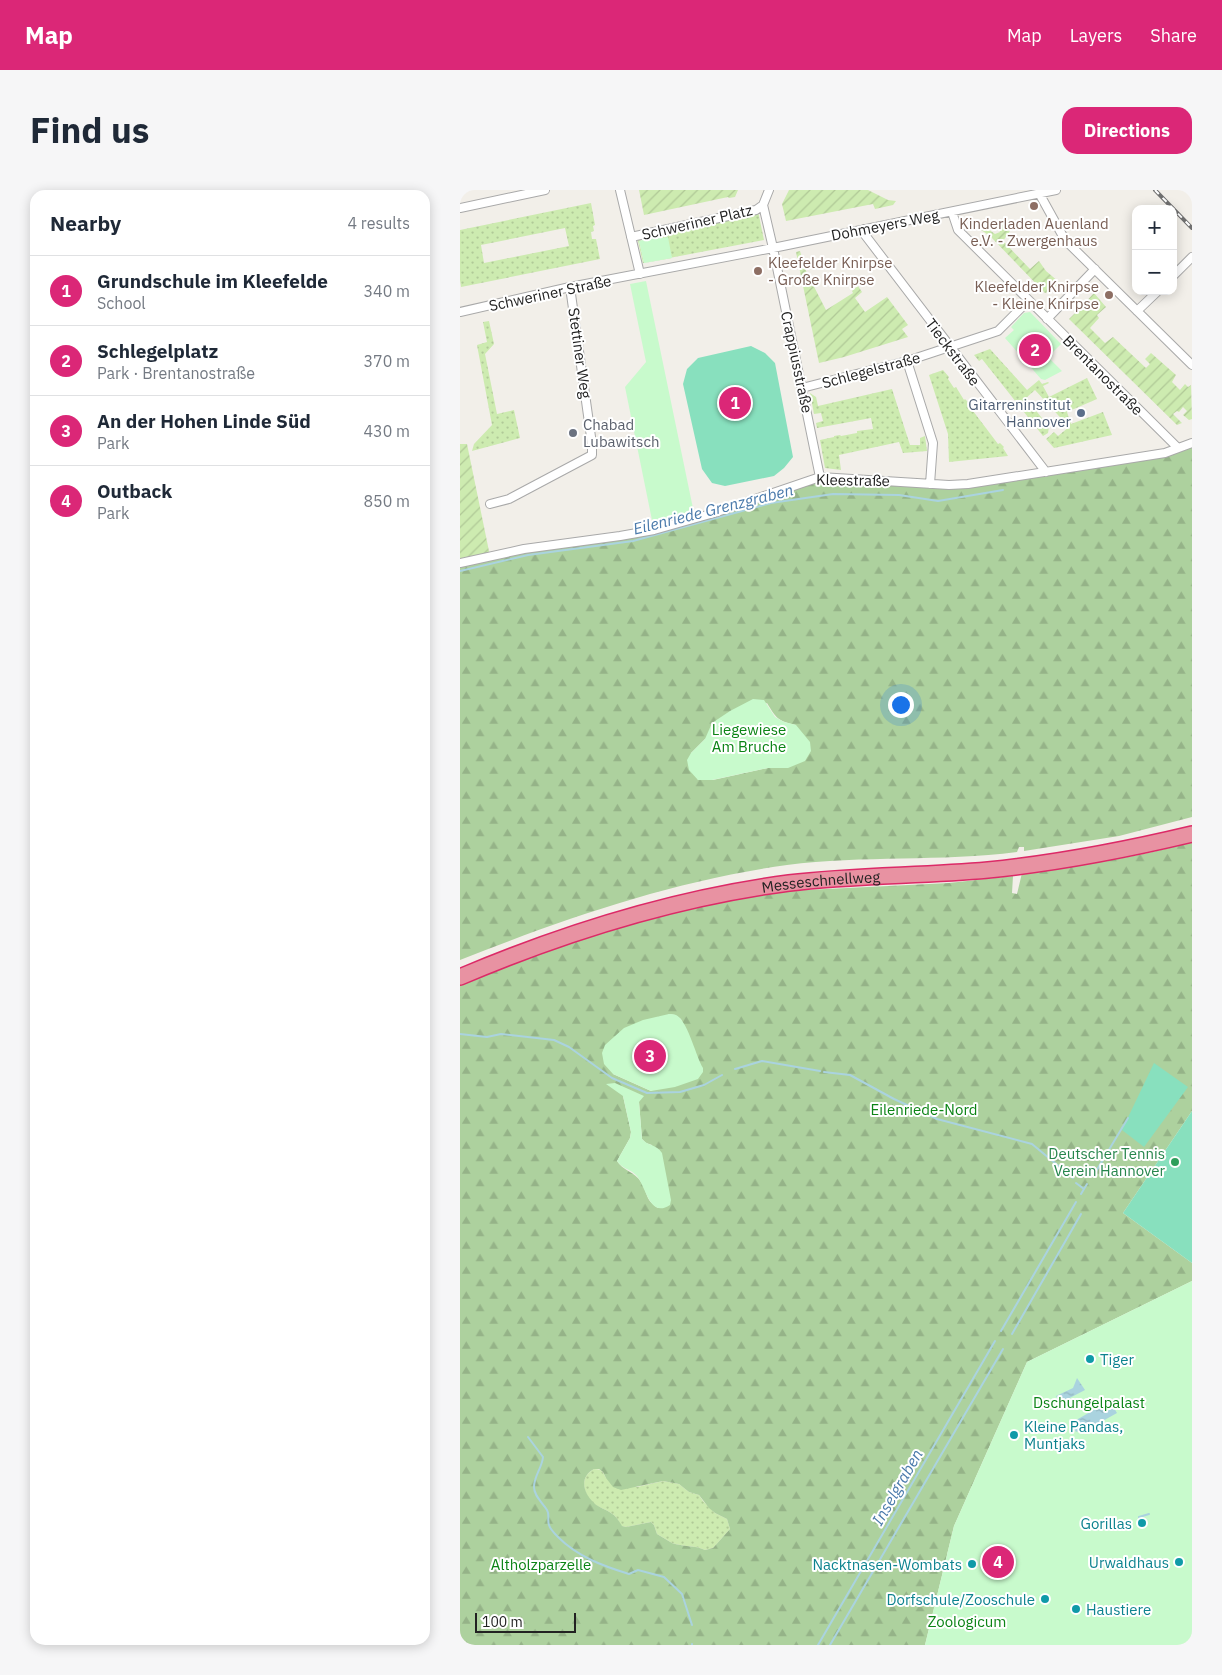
<!DOCTYPE html>
<html lang="en">
<head>
<meta charset="utf-8">
<style>
	:root { --surface:#fff; --page:#f6f6f7; --text:#1f2937; --muted:#747a83; --line:#e0e1e3; --accent:#db2777 }
	body { margin:0; font-family:"IBM Plex Sans",sans-serif; background:var(--page); color:var(--text) }
	.controls { position:absolute; right:15px; top:15px; display:grid; overflow:hidden; border-radius:10px; box-shadow:0 2px 12px #0003 }
	.controls button { width:45px; height:45px; display:grid; place-items:center; padding:0; border:0; border-bottom:1px solid var(--line); background:var(--surface); color:var(--text); font:25px sans-serif }
	.scale { position:absolute; left:15px; bottom:12px; width:101px; box-sizing:border-box; padding-left:5px; border:2px solid #222; border-top:0; font-size:14px; line-height:18px; white-space:nowrap; color:#222; -webkit-text-stroke:4px #fff; paint-order:stroke }
	.you { position:absolute; left:440px; top:514px; width:18px; height:18px; margin:-12px; border:4px solid #fff; border-radius:50%; background:#1a73e8; box-shadow:0 0 0 8px #1a73e833 }
	.badge { display:grid; place-items:center; width:32px; height:32px; border-radius:50%; background:var(--accent); color:#fff; font-size:16px; font-weight:700 }
	.pin { position:absolute; translate:-50% -50%; border:2px solid #fff; box-shadow:0 1px 5px #0006 }
	.list { margin:0; padding:0; list-style:none }
	h2 { display:flex; justify-content:space-between; align-items:center; height:65px; margin:0; padding:0 20px; font-size:21px }
	h2 small { font-size:16px; font-weight:400; color:var(--muted) }
	.list li { display:grid; grid-template-columns:32px 1fr auto; gap:15px; align-items:center; box-sizing:border-box; height:70px; padding:0 20px; border-top:1px solid var(--line) }
	.list b { display:block; font-size:19px; white-space:nowrap }
	.list p { margin:0; font-size:16px; white-space:nowrap; color:var(--muted) }
	.list em { font-size:16px; font-style:normal; color:var(--muted) }
	.map { position:relative; flex:none; width:732px; height:1455px; overflow:hidden; border-radius:15px }
	header { display:flex; align-items:center; gap:30px; box-sizing:border-box; height:70px; padding:0 25px; background:var(--accent); color:#fff }
	header strong { font-size:24px }
	nav { display:flex; gap:28px; margin-inline-start:auto; font-size:18px }
	.intro { display:flex; align-items:center; justify-content:space-between; box-sizing:border-box; height:120px; padding:0 30px }
	h1 { margin:0; font-size:35px }
	.button { padding:12px 22px; border-radius:15px; background:var(--accent); color:#fff; font-size:18px; font-weight:700 }
	main { display:flex; gap:30px; padding:0 30px }
	aside { flex:1; background:var(--surface); border-radius:15px; box-shadow:0 2px 12px #0003 }
	.map>svg:first-child { display:block }
	.grass { fill:url(#grass-dots); fill-rule:evenodd }
	.forest { fill:url(#forest-firs); fill-rule:evenodd }
	.park { fill:#c8facc }
	.garden { fill:url(#garden-furrows) }
	.pitch { fill:#88e0be }
	.water { fill:url(#water-ripples) }
	.lines { fill:none; stroke-linecap:round; stroke-linejoin:round }
	.stream { stroke:#aad3df; stroke-width:2 }
	.street-casing { stroke:#a9a9a9; stroke-width:10 }
	.highway-casing { stroke:#dc2a67; stroke-width:18 }
	.street { stroke:#fff; stroke-width:8 }
	.highway { stroke:#e892a2; stroke-width:15 }
	.rail-casing { stroke:#707070; stroke-width:4 }
	.rail { stroke:#fff; stroke-width:2; stroke-dasharray:5.5; stroke-linecap:butt }
	.education-dot { fill:#8d6e63; stroke:#fff; stroke-width:2 }
	.service-dot { fill:#5c6f8a; stroke:#fff; stroke-width:2 }
	.worship-dot { fill:#6b7280; stroke:#fff; stroke-width:2 }
	.leisure-dot { fill:#2e9e5b; stroke:#fff; stroke-width:2 }
	.culture-dot { fill:#0f9aa8; stroke:#fff; stroke-width:2 }
	.labels { text-anchor:middle; dominant-baseline:central; stroke-width:4; stroke-linejoin:round; paint-order:stroke }
	.street-label { font-size:15px; fill:#222; stroke:#fff }
	.education-label { font-size:15px; fill:#785e54; stroke:#fff }
	.service-label { font-size:15px; fill:#4e5e75; stroke:#fff; text-anchor:end }
	.worship-label { font-size:15px; fill:#5b616d; stroke:#fff; text-anchor:start }
	.park-label { font-size:15px; fill:#0c8416; stroke:#fff }
	.leisure-label { font-size:15px; fill:#27864d; stroke:#fff; text-anchor:end }
	.culture-label { font-size:15px; fill:#0d838f; stroke:#fff; text-anchor:end }
	.water-label { font-size:16px; font-style:italic; fill:#4a7aab; stroke:#fff }
</style>
</head>
<body>
<header>
<strong>Map</strong>
<nav><a>Map</a><a>Layers</a><a>Share</a></nav>
</header>
<div class="intro"><h1>Find us</h1><a class="button">Directions</a></div>
<main>
<aside>
<h2>Nearby<small>4 results</small></h2>
<ul class="list">
<li><span class="badge">1</span><div><b>Grundschule im Kleefelde</b><p>School</p></div><em>340 m</em></li>
<li><span class="badge">2</span><div><b>Schlegelplatz</b><p>Park · Brentanostraße</p></div><em>370 m</em></li>
<li><span class="badge">3</span><div><b>An der Hohen Linde Süd</b><p>Park</p></div><em>430 m</em></li>
<li><span class="badge">4</span><div><b>Outback</b><p>Park</p></div><em>850 m</em></li>
</ul>
</aside>
<div class="map">
<svg width="732" height="1455" viewBox="0 0 732 1455">
	<defs>
		<pattern id="grass-dots" width="8" height="8" patternUnits="userSpaceOnUse" patternTransform="scale(1.25)"><rect width="8" height="8" fill="#cdebb0"/><path d="M2 2h.1M6 6h.1" fill="none" stroke="#b0c997" stroke-width="1.8" stroke-linecap="round"/></pattern>
		<pattern id="forest-firs" width="22" height="20" patternUnits="userSpaceOnUse" patternTransform="scale(1.25)"><rect width="22" height="20" fill="#add19e"/><path d="M5 1l3.5 6h-7zM16 11l3.5 6h-7z" fill="#95b388"/></pattern>
		<pattern id="garden-furrows" width="10" height="10" patternUnits="userSpaceOnUse" patternTransform="scale(1.25)"><rect width="10" height="10" fill="#cdebb0"/><path d="M-1 1l2-2M0 10L10 0M9 11l2-2" fill="none" stroke="#b0c997"/></pattern>
		<pattern id="water-ripples" width="26" height="14" patternUnits="userSpaceOnUse" patternTransform="scale(1.25)"><rect width="26" height="14" fill="#aad3df"/><path d="M2 4q2-2 4 0t4 0M15 11q2-2 4 0t4 0" fill="none" stroke="#92b5bf"/></pattern>
	</defs>
	<rect width="100%" height="100%" fill="#f2efe9"/>
	<path class="grass" d="M131,13L135,35L133,36L134,41L131,42L132,49H136L140,69L1,97L0,90V40ZM105,38L109,56L24,73L21,55Z
		M298,21L304,50L183,73L177,47ZM202,45L212,68L184,73L179,51Z
		M29,131L34,154L25,164L37,224L54,220L60,248L12,261L14,254L32,235L17,155L27,152L23,132Z
		M530,159L567,200L579,190L582,194L588,192L589,193L583,196L589,207L627,188L637,209L607,222L611,234L643,222L652,245L594,258L586,249L594,242L598,246L609,237L575,200L566,208L589,237L588,243L583,246L522,169L519,171L514,165Z
		M483,180L489,187L488,189L494,198L496,197L504,210L505,209L508,212L507,213L538,254L540,253L544,257L543,258L548,266L489,272L488,244L469,185Z
		M432,199L450,255H460V248L465,246L467,261L443,263L439,252L379,265L381,280L365,278L360,250L374,247V246L380,245L381,246L397,243V241L413,239L411,228L357,238L356,233L363,231L361,223L354,224L350,203L356,207L358,216Z
		M134,1279C142,1279 143,1282 146,1288L177,1297L203,1291L219,1294L229,1302L239,1305L243,1311L255,1323L267,1329L270,1339L253,1358L245,1360C235,1355 223,1357 212,1353C207,1350 202,1347 197,1344L194,1335L191,1332L166,1337L161,1336C159,1331 156,1326 151,1323C146,1319 139,1318 133,1313C123,1303 119,1287 134,1279Z"/>
	<path class="forest" d="M732,253V627L659,646L564,661V657H559L557,662C481,672 403,665 327,675C213,691 106,728 0,770V373L194,340L351,289L489,295L705,263ZM307,513C316,528 318,531 336,535L328,578H308L253,590H238L231,563L245,549Z
		M732,652V921L663,1023L732,1073V1091L567,1172L494,1336L465,1455H0V795L91,759L147,741L214,721L276,708L326,701L489,693L553,686L552,703L557,704L562,683C619,675 677,668 732,652ZM209,824L215,825L221,829L239,872L191,901L153,884ZM163,906L179,912L182,949L186,953L192,955L198,1018C185,1010 188,1003 181,992C175,982 162,980 157,971L170,948L171,942ZM134,1279H139L143,1282L146,1288L153,1297L161,1300L203,1291L219,1294L229,1302L239,1305L249,1318L255,1323L267,1329L270,1339L253,1358L245,1360C235,1355 223,1357 212,1353C207,1350 202,1347 197,1344L194,1335L191,1332L166,1337L162,1336C159,1331 156,1326 151,1323C146,1319 139,1318 134,1313C123,1303 119,1287 134,1279Z"/>
	<path class="park" d="M202,45L203,48L208,47L212,68L184,73L179,51Z
		M186,91L235,328L194,340L165,197L186,172L170,94Z
		M570,122L601,154L588,167L602,181L585,190L581,189L545,148L554,140L551,137L564,123Z
		M293,509L304,510L315,527L324,532L336,535L350,552L351,561L345,571L328,578H308L252,590H238L229,580L227,570L231,563L245,549L252,533L270,521Z
		M209,824C211,824 214,824 216,825C228,831 236,867 243,878V882L238,889L215,897L191,901L153,884L144,874L142,863L145,855L164,838L183,830Z
		M155,893L184,906L179,912L182,949C188,956 196,954 202,963L211,1010L210,1015C189,1029 186,995 176,985C170,979 161,978 157,971L170,948L171,942L163,906L146,894Z
		M732,1091V1455H465L494,1336L567,1172Z"/>
	<path class="garden" d="M179,0H278L275,7L269,8L268,7L184,25Z
		M329,0H408L428,10L436,11L433,15L415,19L413,14L326,31L322,14Z
		M520,31L528,39L535,44L540,42L537,34L541,33L542,35L549,34L552,38L543,51L570,79L579,71L586,81L599,92L591,101L585,103L530,46L515,36Z
		M340,61L346,81L366,120L393,103L392,101L398,96L402,102L395,108L405,122L427,107L448,135L442,139L448,147L384,167L359,173L336,62Z
		M634,103L646,117L637,125L639,128L630,138L645,153L653,147L686,178L690,174L685,169L691,163L716,185L712,192L720,200L725,194L728,197L731,195L732,229L729,230L723,225L727,221L723,217L719,222L717,221L713,224L722,233L717,235L609,129L619,119L620,120L622,119L621,117Z
		M0,254H7L30,366L0,373Z"/>
	<path class="pitch" d="M291,156L305,163L315,173L333,267L324,278L314,286L265,296L252,293L242,279L223,194L227,179L238,168Z
		M694,873L728,897L684,957L662,940Z
		M732,921V1073L663,1023Z"/>
	<path class="water" d="M617,1188L625,1200L600,1213L596,1206L613,1198Z
		M653,1209L657,1215L654,1218L657,1223L623,1242L621,1240L616,1242L611,1233Z"/>
	<g class="lines">
		<path class="stream" d="M0,381L68,365L173,351L311,313L373,304L439,305L478,311L543,300
			M0,844L27,847L41,844L94,850L109,857L152,888L187,903L220,902L244,895L262,885
			M275,879L302,871L360,881
			M364,882L390,885L434,909L477,929L572,954L613,988
			M635,983L668,928
			M616,993L624,999
			M621,1004L627,994
			M541,1141L616,1012
			M552,1144L621,1024
			M68,1247L83,1267C82,1278 74,1286 74,1297C74,1306 82,1312 87,1320C90,1325 87,1330 89,1335C90,1339 95,1344 98,1347C118,1367 143,1376 169,1384L178,1380L204,1387L222,1404L232,1435
			M682,1337L679,1327L689,1324
			M232,1455V1454
			M358,1455L535,1151
			M370,1455L543,1159"/>
		<g class="street-casing">
			<path id="street" d="M160,0L180,84
				M309,0L303,15L313,58L360,287
				M579,3L605,50L732,175
				M0,18L85,0
				M492,22L498,40L718,258
				M404,39L405,45L586,282
				M171,47L296,20L303,15
				M713,86L732,67
				M677,121L698,101
				M0,122L110,97L313,58L596,0
				M587,129L635,79
				M447,171L473,253L470,294
				M342,198L447,171L538,141L568,111
				M30,314L49,309L132,265V254L110,97
				M0,373L64,359L160,346L194,340L254,323L360,287L489,295L508,294L705,263L732,253"/>
		</g>
		<g class="highway-casing">
			<g id="highway">
				<path id="s1" d="M0,787C106,742 215,708 329,693C395,685 462,686 528,680C597,673 665,660 732,644"/>
			</g>
		</g>
		<use href="#street" class="street"/>
		<use href="#highway" class="highway"/>
		<g class="rail-casing">
			<path id="rail" d="M695,0L732,38"/>
		</g>
		<use href="#rail" class="rail"/>
	</g>
	<g class="education-dot">
		<circle cx="574" cy="16" r="5"/>
		<circle cx="298" cy="81" r="5"/>
		<circle cx="649" cy="105" r="5"/>
	</g>
	<circle class="service-dot" cx="621" cy="223" r="5"/>
	<circle class="worship-dot" cx="113" cy="243" r="5"/>
	<circle class="leisure-dot" cx="715" cy="972" r="5"/>
	<g class="culture-dot">
		<circle cx="630" cy="1169" r="5"/>
		<circle cx="554" cy="1245" r="5"/>
		<circle cx="682" cy="1333" r="5"/>
		<circle cx="719" cy="1372" r="5"/>
		<circle cx="512" cy="1374" r="5"/>
		<circle cx="585" cy="1409" r="5"/>
		<circle cx="616" cy="1419" r="5"/>
	</g>
	<g class="labels">
		<g class="street-label">
			<text transform="translate(237 32) rotate(-13)">Schweriner Platz</text>
			<text transform="translate(425 35) rotate(-11)">Dohmeyers Weg</text>
			<text transform="translate(90 103) rotate(-12)">Schweriner Straße</text>
			<text transform="translate(493 162) rotate(53)">Tieckstraße</text>
			<text transform="translate(120 163) rotate(82)">Stettiner Weg</text>
			<text transform="translate(337 172) rotate(78)">Crappiusstraße</text>
			<text transform="translate(411 180) rotate(-15)">Schlegelstraße</text>
			<text transform="translate(643 185) rotate(45)">Brentanostraße</text>
			<text transform="translate(393 290) rotate(1)">Kleestraße</text>
			<text stroke="none"><textPath href="#s1" startOffset="375">Messeschnellweg</textPath></text>
		</g>
		<g class="education-label">
			<text x="574" y="33">Kinderladen Auenland<tspan x="574" dy="17">e.V. - Zwergenhaus</tspan></text>
			<text x="308" y="72" text-anchor="start">Kleefelder Knirpse<tspan x="308" dy="17">- Große Knirpse</tspan></text>
			<text x="639" y="96" text-anchor="end">Kleefelder Knirpse<tspan x="639" dy="17">- Kleine Knirpse</tspan></text>
		</g>
		<g class="service-label">
			<text x="611" y="214">Gitarreninstitut<tspan x="611" dy="17">Hannover</tspan></text>
		</g>
		<g class="worship-label">
			<text x="123" y="234">Chabad<tspan x="123" dy="17">Lubawitsch</tspan></text>
		</g>
		<g class="park-label">
			<text x="289" y="539">Liegewiese<tspan x="289" dy="17">Am Bruche</tspan></text>
			<text x="464" y="919">Eilenriede-Nord</text>
			<text x="629" y="1212">Dschungelpalast</text>
			<text x="81" y="1374">Altholzparzelle</text>
			<text x="507" y="1431">Zoologicum</text>
		</g>
		<g class="leisure-label">
			<text x="705" y="963">Deutscher Tennis<tspan x="705" dy="17">Verein Hannover</tspan></text>
		</g>
		<g class="culture-label">
			<text x="640" y="1169" text-anchor="start">Tiger</text>
			<text x="564" y="1236" text-anchor="start">Kleine Pandas,<tspan x="564" dy="17">Muntjaks</tspan></text>
			<text x="672" y="1333">Gorillas</text>
			<text x="709" y="1372">Urwaldhaus</text>
			<text x="502" y="1374">Nacktnasen-Wombats</text>
			<text x="575" y="1409">Dorfschule/Zooschule</text>
			<text x="626" y="1419" text-anchor="start">Haustiere</text>
		</g>
		<g class="water-label">
			<text transform="translate(253 319) rotate(-14)">Eilenriede Grenzgraben</text>
			<text transform="translate(437 1297) rotate(-60)">Inselgraben</text>
		</g>
	</g>
</svg>
<div class="controls">
<button>+</button>
<button>−</button>
</div>
<div class="scale">100 m</div>
<div class="you"></div>
<div class="pin badge" style="left:275px;top:213px">1</div>
<div class="pin badge" style="left:575px;top:160px">2</div>
<div class="pin badge" style="left:190px;top:866px">3</div>
<div class="pin badge" style="left:538px;top:1372px">4</div>
</div>
</main>
</body>
</html>
